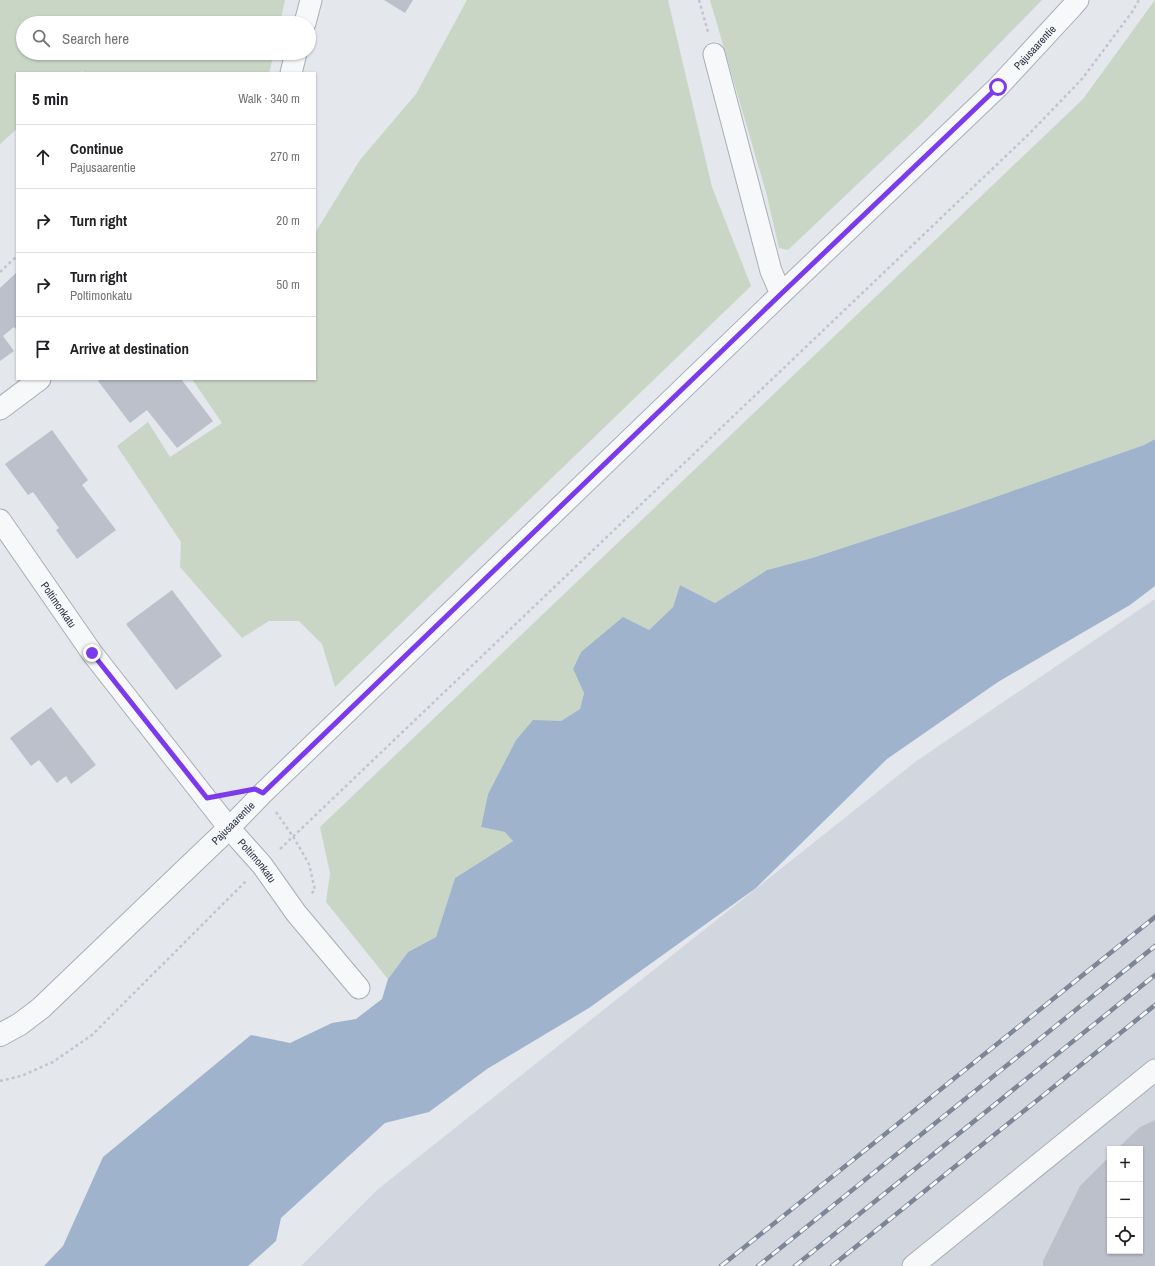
<!DOCTYPE html>
<html lang="en">
<head>
<meta charset="utf-8">
<style>
	:root { --surface:#fff; --page:#f2f2f2; --text:#202124; --muted:#757577; --line:#e0e0e0 }
	body { margin:0; font-family:"Archivo Narrow",sans-serif; background:var(--page); color:var(--text) }
	.controls { position:absolute; right:12px; bottom:12px; display:grid; overflow:hidden; border-radius:0px; box-shadow:0 1px 3px #0004 }
	.controls button { width:36px; height:36px; display:grid; place-items:center; padding:0; border:0; border-bottom:1px solid var(--line); background:var(--surface); color:var(--text); font:20px sans-serif }
	.stop { position:absolute; width:12px; height:12px; margin:-9px; border:3px solid #7c3aed; border-radius:50%; background:#fff }
	.stop.end { background:#7c3aed; border-color:#fff; box-shadow:0 1px 4px #0008 }
	.list { margin:0; padding:0; list-style:none }
	h2 { display:flex; justify-content:space-between; align-items:center; height:52px; margin:0; padding:0 16px; font-size:17px }
	h2 small { font-size:13px; font-weight:400; color:var(--muted) }
	.list li { display:grid; grid-template-columns:26px 1fr auto; gap:12px; align-items:center; box-sizing:border-box; height:64px; padding:0 16px; border-top:1px solid var(--line) }
	.list b { display:block; font-size:15px; white-space:nowrap }
	.list p { margin:0; font-size:13px; white-space:nowrap; color:var(--muted) }
	.list em { font-size:13px; font-style:normal; color:var(--muted) }
	.icon { flex:none; width:22px; height:22px; fill:none; stroke:currentColor; stroke-width:2; stroke-linecap:round; stroke-linejoin:round }
	.map { position:relative; flex:none; width:1155px; height:1266px; overflow:hidden }
	.search { position:absolute; background:var(--surface); box-shadow:0 1px 3px #0004; left:16px; top:16px; width:300px; height:44px; display:flex; align-items:center; gap:10px; box-sizing:border-box; padding:0 14px; border-radius:22px; color:var(--muted); font-size:15px }
	.panel { position:absolute; background:var(--surface); box-shadow:0 1px 3px #0004; left:16px; top:72px; width:300px; height:308px; border-radius:0px }
	.map>svg:first-child { display:block }
	.built { fill:#d2d6de; fill-rule:evenodd }
	.green { fill:#c9d6c5 }
	.water { fill:#9fb4cc }
	.building { fill:#bbc0ca }
	.lines { fill:none; stroke-linecap:round; stroke-linejoin:round }
	.minor-casing { stroke:#a9aeb7; stroke-width:23 }
	.tertiary-casing { stroke:#a9aeb7; stroke-width:24 }
	.path { stroke:#c2c5cb; stroke-width:2.5; stroke-dasharray:3 3; stroke-linecap:butt }
	.minor { stroke:#f7f8fa; stroke-width:21 }
	.tertiary { stroke:#f7f8fa; stroke-width:22 }
	.rail-casing { stroke:#7d8696; stroke-width:4.5 }
	.rail { stroke:#f4f6f9; stroke-width:3; stroke-dasharray:9; stroke-linecap:butt }
	.route { stroke:#7c3aed; stroke-width:5 }
	.labels { text-anchor:middle; dominant-baseline:central; stroke-width:3; stroke-linejoin:round; paint-order:stroke }
	.street-label { font-size:11px; fill:#2b3445; stroke:#f4f6f9 }
</style>
</head>
<body>
<div class="map">
<svg width="1155" height="1266" viewBox="0 0 1155 1266">
	<rect width="100%" height="100%" fill="#e4e7ec"/>
	<path class="built" d="M1155,599V1266H301L377,1190L915,762ZM1110,1149H1140V1251H1110Z"/>
	<path class="green" d="M0,0H285L280,23H23V53H274L269,73H85L82,71L80,73H17V129L0,144Z
		M467,0H668L712,187L751,286L335,687L322,644L299,621H269L242,638L180,567L181,542L117,446L148,422L170,457L222,423L192,379H315V233L360,160L416,94Z
		M710,0H1042L923,122L788,250L779,248L766,192Z
		M1155,0V439L1144,445L958,510L812,558L767,570L715,603L680,585L673,607L649,630L581,652L573,669L584,693L580,709L561,721H533L516,740L488,794L481,827L506,832L513,841L455,878L436,937L408,952L388,979L326,902L330,873L320,827L1083,99Z"/>
	<path class="water" d="M1155,439V586L1130,605L998,682L887,759L756,888L589,1008L487,1069L429,1112L385,1123L281,1218L276,1241L248,1266H44L63,1246L103,1157L251,1035L290,1043L332,1023L356,1019L382,999L388,979L408,952L436,937L455,878L513,841L505,832L481,827L488,794L516,740L533,720L561,721L580,709L584,693L573,669L581,652L623,617L649,630L673,607L680,585L715,603L767,570L812,558L958,510L1144,445Z"/>
	<path class="building" d="M384,0H413L405,13Z
		M17,272V330L14,327L3,336L14,351L0,361V288Z
		M100,379H181L213,421L177,448L147,410L130,423L98,381Z
		M52,430L88,480L82,485L116,530L77,559L56,530L59,528L33,492L28,495L5,464Z
		M172,590L222,656L176,690L126,624Z
		M51,707L96,765L71,784L66,776L57,783L39,760L31,766L10,738Z
		M1155,1120V1266H1043V1261L1080,1186L1110,1156V1251H1140V1149H1117L1140,1127Z"/>
	<g class="lines">
		<g class="minor-casing">
			<g id="minor">
				<path d="M305,23L311,0"/>
				<path d="M714,54L771,271L781,294"/>
				<path d="M291,73L296,53"/>
				<path d="M0,409L40,379"/>
				<path id="s1" d="M0,520L92,653L229,828L262,865L296,913L359,988"/>
				<path id="s2" d="M229,828L263,793L781,294L998,87L1072,7L1078,0"/>
				<path d="M913,1266L1155,1070"/>
			</g>
		</g>
		<g class="tertiary-casing">
			<path id="tertiary" d="M0,1035L20,1024L41,1008L229,828"/>
		</g>
		<path class="path" d="M699,0L708,32
			M0,272L17,256
			M276,812L294,838L309,864L315,890L311,894
			M280,849L1031,132L1082,79L1132,12L1139,0
			M0,1081L21,1076L53,1062L92,1035L246,881"/>
		<use href="#minor" class="minor"/>
		<use href="#tertiary" class="tertiary"/>
		<g class="rail-casing">
			<path id="rail" d="M721,1266L1155,917
				M758,1266L1155,946
				M795,1266L1155,975
				M832,1266L1155,1005"/>
		</g>
		<use href="#rail" class="rail"/>
	</g>
	<g class="lines">
		<path class="route" d="M92,653L207,798L255,789L263,793L781,294L998,87"/>
	</g>
	<g class="labels">
		<g class="street-label">
			<text stroke="none"><textPath href="#s2" startOffset="1122">Pajusaarentie</textPath></text>
			<text stroke="none"><textPath href="#s1" startOffset="103">Poltimonkatu</textPath></text>
			<text transform="translate(233 823) rotate(-45)">Pajusaarentie</text>
			<text stroke="none"><textPath href="#s1" startOffset="427">Poltimonkatu</textPath></text>
		</g>
	</g>
</svg>
<div class="controls">
<button>+</button>
<button>−</button>
<button><svg class="icon" aria-label="locate" viewBox="0 0 24 24"><circle cx="12" cy="12" r="6"/><path d="M12 2v4M12 18v4M2 12h4M18 12h4"/></svg></button>
</div>
<div class="stop" style="left:998px;top:87px"></div>
<div class="stop end" style="left:92px;top:653px"></div>
<div class="search"><svg class="icon" aria-label="search" viewBox="0 0 24 24"><circle cx="10" cy="10" r="6"/><path d="M15 15l6 6"/></svg>Search here</div>
<section class="panel">
<h2>5 min<small>Walk · 340 m</small></h2>
<ul class="list">
<li><svg class="icon" aria-label="ahead" viewBox="0 0 24 24"><path d="M12 20V5M6 11l6-6 6 6"/></svg><div><b>Continue</b><p>Pajusaarentie</p></div><em>270 m</em></li>
<li><svg class="icon" aria-label="right" viewBox="0 0 24 24"><path d="M7 20v-9h11M14 6l5 5-5 5"/></svg><div><b>Turn right</b></div><em>20 m</em></li>
<li><svg class="icon" aria-label="right" viewBox="0 0 24 24"><path d="M7 20v-9h11M14 6l5 5-5 5"/></svg><div><b>Turn right</b><p>Poltimonkatu</p></div><em>50 m</em></li>
<li><svg class="icon" aria-label="arrive" viewBox="0 0 24 24"><path d="M6 21V4h12l-3 4 3 4H6"/></svg><div><b>Arrive at destination</b></div></li>
</ul>
</section>
</div>
</body>
</html>
